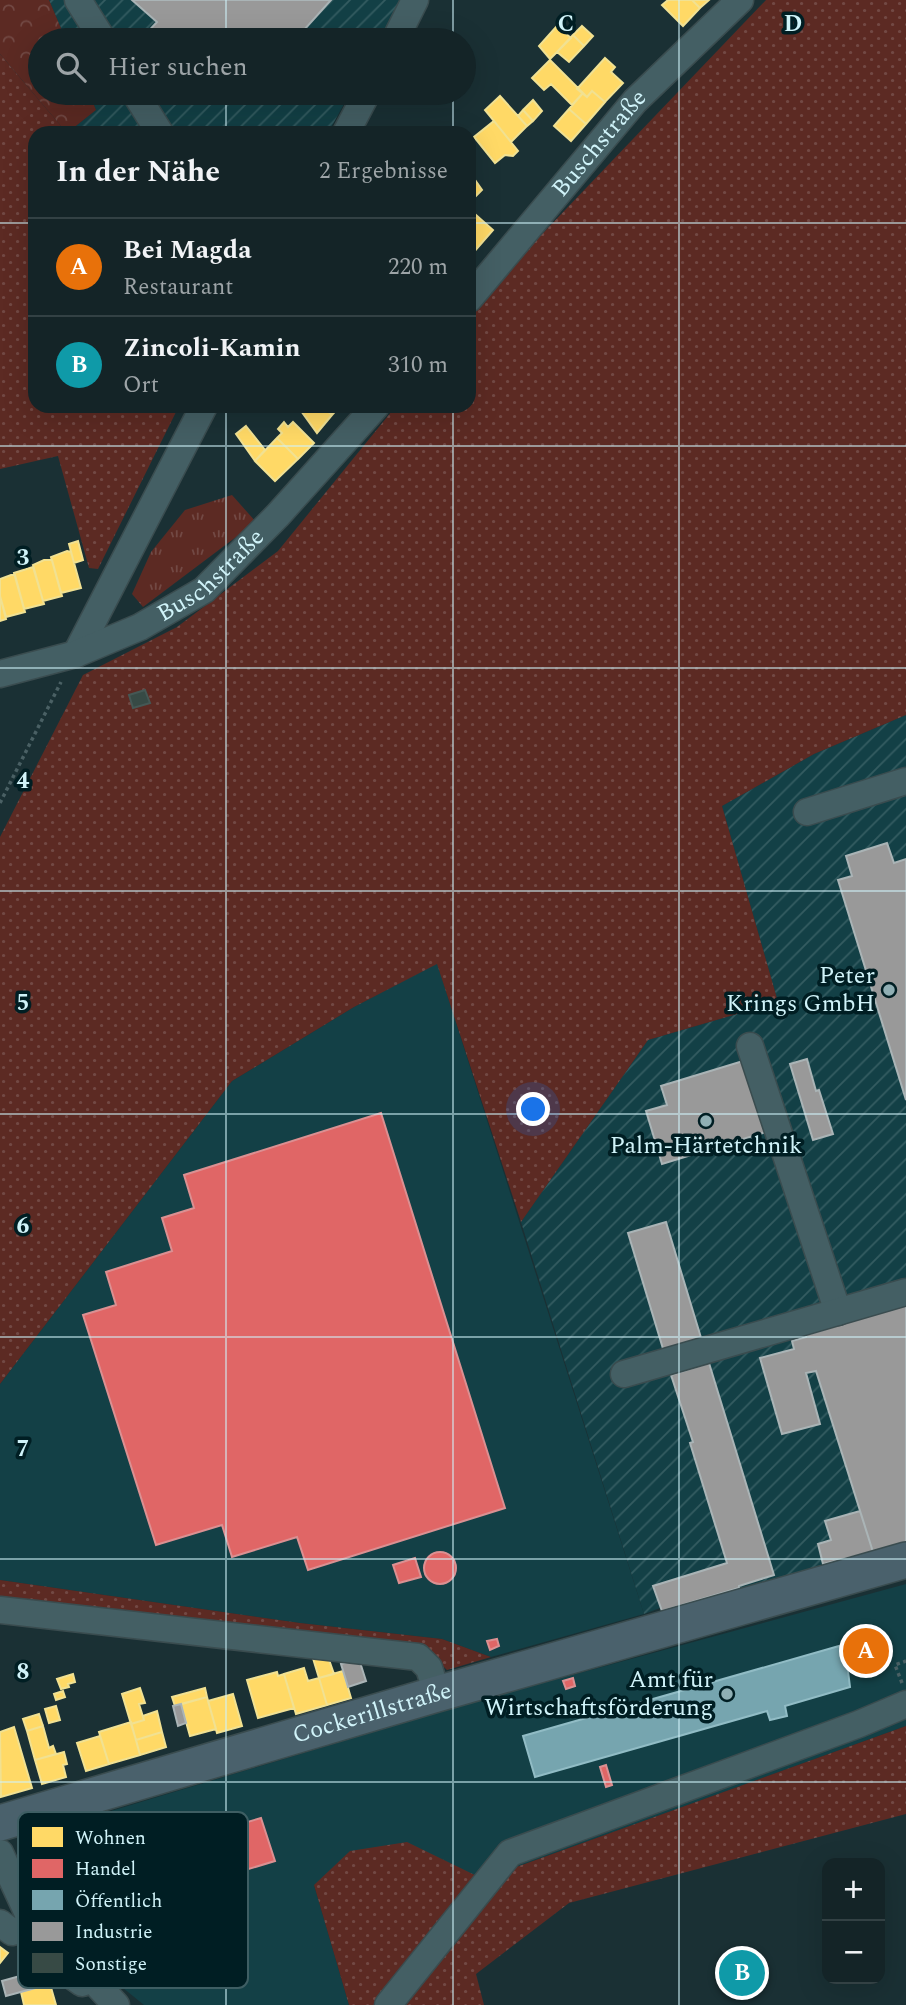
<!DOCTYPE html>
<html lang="de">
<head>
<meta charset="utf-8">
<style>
	:root { --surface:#142427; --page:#1d2c2f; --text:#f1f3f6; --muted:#9da4a7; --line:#334144; --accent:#1a73e8 }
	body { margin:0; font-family:Spectral,serif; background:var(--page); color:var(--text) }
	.controls { position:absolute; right:21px; bottom:21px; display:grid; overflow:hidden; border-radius:14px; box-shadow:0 7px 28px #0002 }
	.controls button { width:63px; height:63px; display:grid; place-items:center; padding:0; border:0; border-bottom:2px solid var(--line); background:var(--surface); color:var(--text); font:35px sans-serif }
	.you { position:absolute; left:534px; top:1110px; width:24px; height:24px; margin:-18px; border:5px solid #fff; border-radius:50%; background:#1a73e8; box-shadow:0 0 0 10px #1a73e833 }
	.badge { display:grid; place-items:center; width:46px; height:46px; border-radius:50%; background:var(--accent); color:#fff; font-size:23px; font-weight:700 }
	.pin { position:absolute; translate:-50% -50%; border:4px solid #fff; box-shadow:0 2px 7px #0006 }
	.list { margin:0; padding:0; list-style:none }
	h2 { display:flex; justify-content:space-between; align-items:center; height:91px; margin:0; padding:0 28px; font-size:30px }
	h2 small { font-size:23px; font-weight:400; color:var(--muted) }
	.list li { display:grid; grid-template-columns:46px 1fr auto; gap:21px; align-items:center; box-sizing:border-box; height:98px; padding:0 28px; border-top:2px solid var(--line) }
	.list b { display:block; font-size:26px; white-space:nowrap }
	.list p { margin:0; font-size:23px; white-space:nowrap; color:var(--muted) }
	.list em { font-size:23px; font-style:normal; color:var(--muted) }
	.icon { flex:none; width:38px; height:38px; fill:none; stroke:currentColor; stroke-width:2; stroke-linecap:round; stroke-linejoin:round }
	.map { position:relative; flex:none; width:906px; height:2005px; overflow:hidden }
	.search { position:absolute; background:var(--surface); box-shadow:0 7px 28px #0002; left:28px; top:28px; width:448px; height:77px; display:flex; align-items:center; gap:18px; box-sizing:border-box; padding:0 24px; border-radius:38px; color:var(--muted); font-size:26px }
	.panel { position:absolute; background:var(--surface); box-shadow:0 7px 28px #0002; left:28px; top:126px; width:448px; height:287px; border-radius:21px }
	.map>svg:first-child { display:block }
	.built { fill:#134046 }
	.industrial { fill:url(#industrial-furrows) }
	.grass { fill:url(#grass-dots) }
	.forest { fill:url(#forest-crowns) }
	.park { fill:url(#park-tufts) }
	.homes { fill:#ffd966; stroke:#f1e192; stroke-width:2 }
	.shops { fill:#e06666; stroke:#db9092; stroke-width:2 }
	.public { fill:#76a5af; stroke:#91bcc5; stroke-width:2 }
	.industry { fill:#999; stroke:#aab4b6; stroke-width:2 }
	.building { fill:#374a45; stroke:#455855; stroke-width:2 }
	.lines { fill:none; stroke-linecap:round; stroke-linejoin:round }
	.minor-casing { stroke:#3a4c4f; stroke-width:29 }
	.major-casing { stroke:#3a4c4f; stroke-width:38 }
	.path { stroke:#4a6064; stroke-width:3.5; stroke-dasharray:3.5 3.5; stroke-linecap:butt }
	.minor { stroke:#445f64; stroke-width:26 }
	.major { stroke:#4a616c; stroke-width:35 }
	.grid { fill:none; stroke:#d0f3f9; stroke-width:2; stroke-opacity:0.55 }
	.poi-dot { fill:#90afb4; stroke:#001e23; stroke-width:2.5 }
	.labels { text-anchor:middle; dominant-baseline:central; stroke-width:7; stroke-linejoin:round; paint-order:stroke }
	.street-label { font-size:24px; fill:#d0f3f9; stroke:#001e23 }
	.poi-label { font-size:24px; fill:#d0f3f9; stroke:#001e23; text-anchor:end }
	.key { fill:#001e23; stroke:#3e5e63; stroke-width:2 }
	.key-label { font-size:19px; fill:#d0f3f9 }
	.grid-label { font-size:23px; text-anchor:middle; font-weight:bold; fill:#d0f3f9; stroke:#001e23; stroke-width:7; stroke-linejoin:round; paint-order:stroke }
</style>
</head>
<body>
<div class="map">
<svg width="906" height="2005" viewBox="0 0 906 2005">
	<defs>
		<pattern id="industrial-furrows" width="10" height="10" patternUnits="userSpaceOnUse" patternTransform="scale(1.75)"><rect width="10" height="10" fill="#134046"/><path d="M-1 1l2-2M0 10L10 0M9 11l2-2" fill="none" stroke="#345c61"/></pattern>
		<pattern id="grass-dots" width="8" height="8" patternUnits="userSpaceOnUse" patternTransform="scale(1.75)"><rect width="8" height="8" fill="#5c2a23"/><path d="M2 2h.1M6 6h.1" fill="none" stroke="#724944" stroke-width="1.8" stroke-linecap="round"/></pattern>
		<pattern id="forest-crowns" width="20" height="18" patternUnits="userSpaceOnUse" patternTransform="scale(1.75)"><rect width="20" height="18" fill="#5c2a23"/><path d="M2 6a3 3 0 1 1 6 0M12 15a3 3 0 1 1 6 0" fill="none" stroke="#724944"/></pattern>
		<pattern id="park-tufts" width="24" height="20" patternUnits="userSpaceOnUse" patternTransform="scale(1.75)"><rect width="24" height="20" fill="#5c2a23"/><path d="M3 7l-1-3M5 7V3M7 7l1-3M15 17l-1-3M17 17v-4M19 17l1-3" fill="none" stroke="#724944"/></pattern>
	</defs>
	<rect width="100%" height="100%" fill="#1a3034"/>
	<path class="built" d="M437,963L644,1614L491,1657L442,1639L300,1623L0,1580V1384L232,1081L354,1007Z
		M906,1584V1726L483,1879L314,1885L349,2005H144L112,1979L87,1950L76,1928L58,1865V1849L62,1838L70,1828L91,1817L466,1704Z"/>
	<path class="industrial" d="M49,0H402L379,40H66Z
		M89,93H350L328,133H67L96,110Z
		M906,715V1546L663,1616L660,1608L644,1614L521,1222L648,1040L778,1002L722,806L814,754Z"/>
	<path class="grass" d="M766,0H906V715L814,754L722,806L778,1002L648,1040L521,1222L437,964L354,1007L232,1081L0,1384V837L83,675L177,627L278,551L396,406H469V316L500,278Z
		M0,54L67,133H35V406H179L98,569L89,568L58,456L0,469Z
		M0,1580L300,1623L442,1639L491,1657L447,1670L426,1650L0,1603Z
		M906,1726V1814L569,1903L476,1974L484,2005H349L314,1885L350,1851L407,1842L483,1879Z"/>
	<path class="forest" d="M0,0H49L66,40H40V93H89L96,110L67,133L0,54Z"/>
	<path class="park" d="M232,495L256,522L143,607L132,594L151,552L185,510Z"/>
	<path class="homes" d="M668,0H692L700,8L683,26L662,5Z
		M692,0H709L700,8Z
		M557,26L571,38L550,59L539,46Z
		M582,26L593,36L584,46L573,35Z
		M573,35L584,46L569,62L557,52Z
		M605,58L615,67L611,72L623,83L605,102L592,91L587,97L577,89Z
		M550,60L583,93L572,105L551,84L544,90L532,78Z
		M592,91L605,102L586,124L569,109L583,93L587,97Z
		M500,96L527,126L511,142L485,110Z
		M533,100L542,111L533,121L523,110Z
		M569,109L586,124L571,141L554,126Z
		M523,110L533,121L527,126L518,116Z
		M494,121L518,151L513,156L505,155L495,163L474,137Z
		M473,177L482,190L475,197L469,188V179Z
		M476,215L493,230L473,253L469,249V223Z
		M301,406H322L332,415L317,433L299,408Z
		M322,406H340L332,415Z
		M284,422L288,427L293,422L314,443L298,459L277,438L282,433L278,429Z
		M246,426L265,450L255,461L236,434Z
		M277,438L298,459L275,481L255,461Z
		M78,541L83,560L74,563L69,544Z
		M67,551L71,552L81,588L61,593L51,557Z
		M44,560H52L62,596L43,601L33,565Z
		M33,567L44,604L24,609L14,573Z
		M11,575H15L25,612L6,617L0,596V579Z
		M0,596L6,619L0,621Z
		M312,1655L328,1657L334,1674L319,1678Z
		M304,1668L308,1681L319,1678L327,1705L296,1714L284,1674Z
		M343,1671L351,1698L327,1705L319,1678Z
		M277,1672L278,1676L284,1674L294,1708L258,1718L247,1680Z
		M73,1674L75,1682L68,1684L69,1687L61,1689L57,1679Z
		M140,1688L145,1703L139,1704L144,1720L131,1724L122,1694Z
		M205,1688L207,1697L175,1706L172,1697Z
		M63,1691L65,1697L56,1700L54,1694Z
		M233,1694L242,1726L217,1733L208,1701Z
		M207,1697L216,1729L190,1736L181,1704Z
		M56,1706L60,1720L49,1723L45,1709Z
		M157,1711L162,1732L136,1740L131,1724L144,1720L143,1716Z
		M39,1714L43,1726L27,1731L23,1719Z
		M131,1722L140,1755L109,1764L99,1732Z
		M43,1726L49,1748L53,1746L56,1754L35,1760L27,1731Z
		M14,1727L32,1788L1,1797L0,1732Z
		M162,1732L166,1747L140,1755L136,1740Z
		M100,1736L109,1764L86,1771L77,1743Z
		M64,1752L67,1764L63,1765L66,1777L42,1784L35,1760Z
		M0,1947L8,1953L0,1963Z
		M50,1984L56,2005H24L21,1992Z"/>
	<path class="shops" d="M381,1113L505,1508L308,1570L297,1537L232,1557L222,1525L156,1545L83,1315L116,1305L106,1272L172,1251L162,1218L194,1208L184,1175Z
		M424 1568a16 16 0 1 1 32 0a16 16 0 1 1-32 0Z
		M415,1558L421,1577L399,1583L393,1565Z
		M497,1639L499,1646L490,1650L487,1641Z
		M573,1678L575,1686L566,1689L563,1681Z
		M606,1765L612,1785L606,1787L600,1767Z
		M261,1818L275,1861L169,1893L175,1912L107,1932L86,1865L171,1839L173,1844Z"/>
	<path class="public" d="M839,1646L847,1663L850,1687L785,1706L787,1716L770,1720L767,1711L535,1777L523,1736Z"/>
	<path class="industry" d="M132,0H331L295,40H149L144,36L157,22Z
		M887,843L894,863L906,859V1100L838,880L852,876L846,856Z
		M807,1059L816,1091L819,1090L833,1134L813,1140L790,1064Z
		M743,1061L766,1132L662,1164L646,1111L667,1105L661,1086Z
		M666,1222L702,1341L664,1352L628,1233Z
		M906,1304V1542L873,1552L816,1371L806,1373L820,1424L782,1434L760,1358L794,1349L792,1341L806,1337V1335Z
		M709,1363L774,1575L739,1586V1588L662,1611L653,1586L727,1563L690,1443L693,1442L671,1375Z
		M860,1511L873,1552L823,1564L818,1544L831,1540L825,1521Z
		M359,1659L366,1681L348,1687L341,1664Z
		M181,1704L186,1723L178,1726L173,1706Z
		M34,1972L50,1984L6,1996L2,1981Z"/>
	<path class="building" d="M145,690L150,703L133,708L129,695Z"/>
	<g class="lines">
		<g class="minor-casing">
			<g id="minor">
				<path d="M78,0L103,40"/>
				<path d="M395,40L415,0"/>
				<path d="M135,93L160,133"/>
				<path d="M346,133L367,93"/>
				<path id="s1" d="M469,299L635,101L740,0"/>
				<path d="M76,654L204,406"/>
				<path id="s2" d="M0,674L76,654L140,627L204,590L278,515L376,406"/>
				<path d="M807,812L906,781"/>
				<path d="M750,1046L838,1312"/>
				<path d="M624,1374L906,1292"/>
				<path d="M0,1610L418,1657L429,1668L437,1694"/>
				<path d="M29,1815L55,1919L80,1966L116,2005"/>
				<path d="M0,1853L41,1942L68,1973L82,1983"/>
				<path d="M0,1923L12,1932L50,1921"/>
				<path d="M388,2005L510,1853L859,1724L906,1704"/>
			</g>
		</g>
		<g class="major-casing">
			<g id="major">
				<path id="s3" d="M0,1823L437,1694L906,1560"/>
			</g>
		</g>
		<path class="path" d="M0,803L61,682
			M902,1683L895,1665L906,1661"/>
		<use href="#minor" class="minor"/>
		<use href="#major" class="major"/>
	</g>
	<path class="grid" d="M226,0V40M453,0V40M679,0V2005M226,93V133M453,93V133M0,223H35M469,223H906M226,406V2005M453,406V2005M0,446H906M0,668H906M0,891H906M0,1114H906M0,1337H906M0,1559H906M0,1782H906"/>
	<g class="poi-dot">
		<circle cx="889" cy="990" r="7"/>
		<circle cx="706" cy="1121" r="7"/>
		<circle cx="727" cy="1694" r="7"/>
	</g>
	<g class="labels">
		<g class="street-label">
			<text stroke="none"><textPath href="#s1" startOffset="203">Buschstraße</textPath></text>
			<text stroke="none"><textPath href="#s2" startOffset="236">Buschstraße</textPath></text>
			<text stroke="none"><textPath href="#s3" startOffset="388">Cockerillstraße</textPath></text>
		</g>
		<g class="poi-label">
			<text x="875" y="976">Peter<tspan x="875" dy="28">Krings GmbH</tspan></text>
			<text x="706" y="1146" text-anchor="middle">Palm-Härtetchnik</text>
			<text x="713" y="1680">Amt für<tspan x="713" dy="28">Wirtschaftsförderung</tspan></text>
		</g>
	</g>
	<rect x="18" y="1812" width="230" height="176" rx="10" class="key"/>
	<rect x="32" y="1827" width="31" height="20" fill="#ffd966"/>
	<rect x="32" y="1859" width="31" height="19" fill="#e06666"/>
	<rect x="32" y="1890" width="31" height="20" fill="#76a5af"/>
	<rect x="32" y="1922" width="31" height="19" fill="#999"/>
	<rect x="32" y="1953" width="31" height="20" fill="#374a45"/>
	<g class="key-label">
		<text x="75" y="1844">Wohnen</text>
		<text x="75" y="1875">Handel</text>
		<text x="75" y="1907">Öffentlich</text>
		<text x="75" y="1938">Industrie</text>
		<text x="75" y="1970">Sonstige</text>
	</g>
	<g class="grid-label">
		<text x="566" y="31">C</text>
		<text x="793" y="31">D</text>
		<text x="23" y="565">3</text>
		<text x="23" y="788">4</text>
		<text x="23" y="1010">5</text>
		<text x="23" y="1233">6</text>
		<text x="23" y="1456">7</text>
		<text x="23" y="1679">8</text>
	</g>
</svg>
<div class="controls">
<button>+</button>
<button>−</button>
</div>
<div class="you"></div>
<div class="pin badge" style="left:866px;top:1651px;background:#e8710a">A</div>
<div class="pin badge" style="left:742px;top:1973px;background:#0f9aa8">B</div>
<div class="search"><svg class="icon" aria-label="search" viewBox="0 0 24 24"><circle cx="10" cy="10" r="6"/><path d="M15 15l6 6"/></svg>Hier suchen</div>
<section class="panel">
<h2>In der Nähe<small>2 Ergebnisse</small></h2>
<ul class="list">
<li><span class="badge" style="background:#e8710a">A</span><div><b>Bei Magda</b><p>Restaurant</p></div><em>220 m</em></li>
<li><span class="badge" style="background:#0f9aa8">B</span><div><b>Zincoli-Kamin</b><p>Ort</p></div><em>310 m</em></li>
</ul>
</section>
</div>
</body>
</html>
